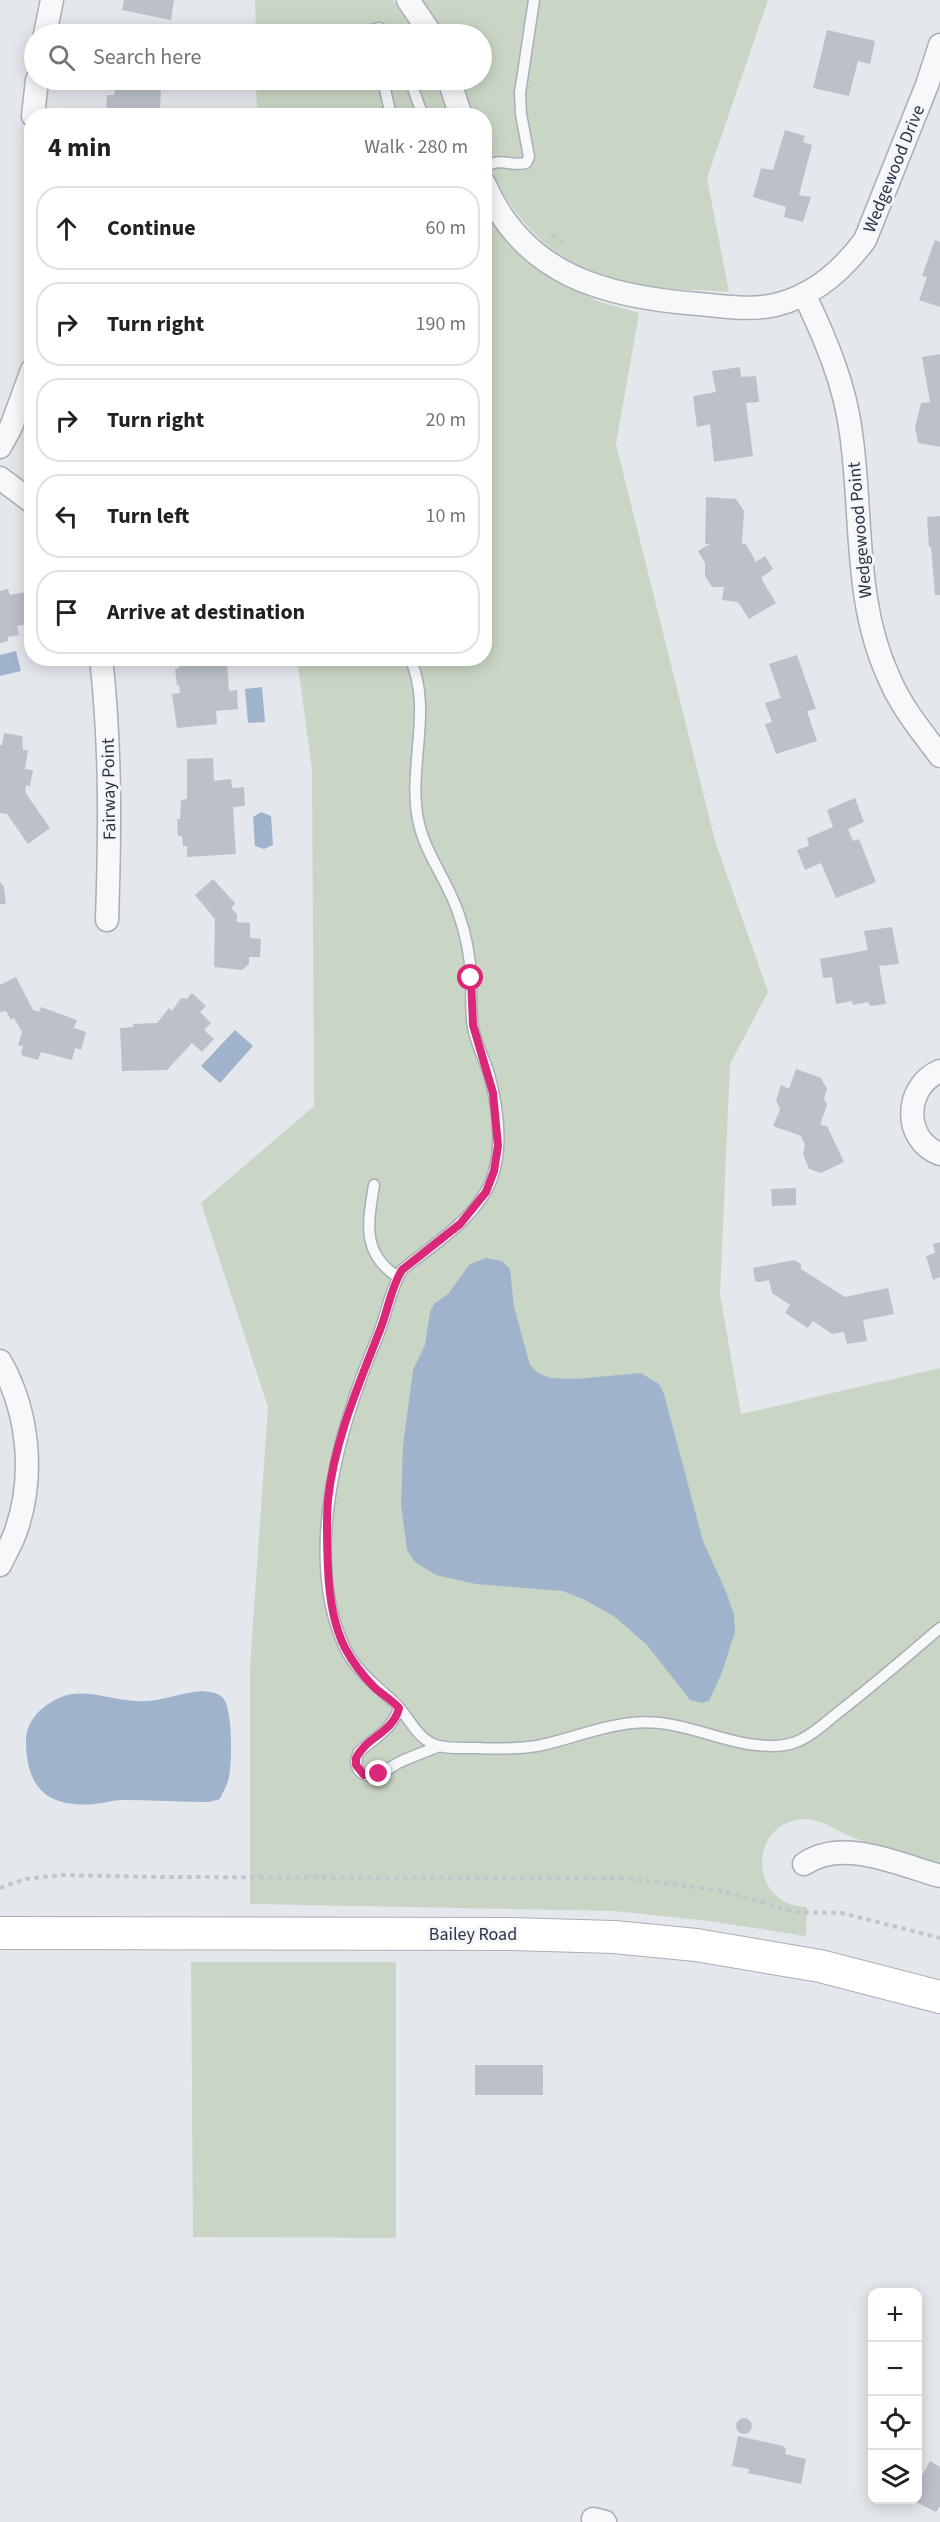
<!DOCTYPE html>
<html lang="en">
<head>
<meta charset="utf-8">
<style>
	:root { --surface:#fff; --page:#f2f2f2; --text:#202124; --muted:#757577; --line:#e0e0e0 }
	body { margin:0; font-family:"Source Sans 3",sans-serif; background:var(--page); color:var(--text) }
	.controls { position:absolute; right:18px; bottom:18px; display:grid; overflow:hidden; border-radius:12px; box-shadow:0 3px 15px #0003 }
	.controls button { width:54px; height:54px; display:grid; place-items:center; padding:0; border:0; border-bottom:2px solid var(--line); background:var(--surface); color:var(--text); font:30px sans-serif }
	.stop { position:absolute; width:18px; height:18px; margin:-14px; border:4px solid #db2777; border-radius:50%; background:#fff }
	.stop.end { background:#db2777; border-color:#fff; box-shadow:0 2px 6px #0008 }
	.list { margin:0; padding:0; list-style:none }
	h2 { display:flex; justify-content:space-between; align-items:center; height:78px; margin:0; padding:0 24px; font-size:26px }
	h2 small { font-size:20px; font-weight:400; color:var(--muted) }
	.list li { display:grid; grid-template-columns:39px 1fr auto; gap:18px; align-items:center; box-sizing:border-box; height:84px; margin:0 12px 12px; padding:0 12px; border:2px solid var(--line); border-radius:24px }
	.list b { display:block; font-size:22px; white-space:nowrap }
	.list em { font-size:20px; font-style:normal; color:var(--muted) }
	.icon { flex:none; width:33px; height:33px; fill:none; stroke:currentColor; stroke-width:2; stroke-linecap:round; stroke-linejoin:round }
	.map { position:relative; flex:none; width:940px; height:2522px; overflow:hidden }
	.search { position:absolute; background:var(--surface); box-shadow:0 3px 15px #0003; left:24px; top:24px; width:468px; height:66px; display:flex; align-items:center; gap:15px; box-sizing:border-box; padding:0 21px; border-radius:33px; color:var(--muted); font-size:22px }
	.panel { position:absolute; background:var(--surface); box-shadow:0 3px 15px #0003; left:24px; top:108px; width:468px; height:558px; border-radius:24px }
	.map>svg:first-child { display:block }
	.green { fill:#c9d6c5 }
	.water { fill:#9fb4cc }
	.building { fill:#bbc0ca }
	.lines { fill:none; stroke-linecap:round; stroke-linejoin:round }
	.service-casing { stroke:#a9aeb7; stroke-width:13 }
	.minor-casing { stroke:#a9aeb7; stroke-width:25 }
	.secondary-casing { stroke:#a9aeb7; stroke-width:34 }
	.path { stroke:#c2c5cb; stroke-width:4; stroke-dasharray:4.5 4.5; stroke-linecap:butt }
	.service { stroke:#f7f8fa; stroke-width:10 }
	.minor { stroke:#f7f8fa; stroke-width:22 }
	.secondary { stroke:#fff; stroke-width:32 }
	.route { stroke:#db2777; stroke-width:8 }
	.labels { text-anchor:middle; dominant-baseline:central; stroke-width:6; stroke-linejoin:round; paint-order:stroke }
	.street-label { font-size:18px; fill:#2b3445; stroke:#f4f6f9 }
</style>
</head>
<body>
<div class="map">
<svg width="940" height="2522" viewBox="0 0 940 2522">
	<rect width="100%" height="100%" fill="#e4e7ec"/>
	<path class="green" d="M255,0H393L418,34H256Z
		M423,0H768L707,178L729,292C692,289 652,290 616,282C563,269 514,222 493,173C490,167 485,159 485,152C483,140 485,127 484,116L472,115L461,80H482V34H444Z
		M256,80H436L447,115H257Z
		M485,209L492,219L550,276L597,301L639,313L616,444L715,841L768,992L730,1064L720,1295L741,1414L940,1368V1864C911,1855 880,1848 852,1837C836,1831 822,1819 805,1819C748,1821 747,1905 807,1907L806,1936L708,1921L614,1911L250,1904V1666L268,1407L201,1203L314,1106L312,769L297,659L484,658Z
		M191,1962H396V2238L193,2237Z"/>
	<path class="water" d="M16,651L21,671L0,676V655Z
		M262,687L265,722L248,723L245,689Z
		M261,812L271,816L273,845L264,849L255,846L253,817Z
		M235,1030L253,1046L220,1083L201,1066Z
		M486,1258L502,1261L510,1269L514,1307L530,1365L538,1373L551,1378L575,1379L641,1373L659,1384L664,1394L703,1541L727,1594L734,1615L735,1632L722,1672L709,1701L702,1703L690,1700L647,1645L615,1617L585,1600L563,1591L476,1584L436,1575L415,1562L407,1550L401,1505L403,1446L413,1370L425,1345L430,1312L434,1304L448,1294L470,1264Z
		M202,1691C209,1692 218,1692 223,1698C233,1709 232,1762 229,1777C228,1784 223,1792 220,1799L209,1802C180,1802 151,1800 122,1800C113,1800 104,1803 95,1804C48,1808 27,1789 26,1743C25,1722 41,1706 59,1698C83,1687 110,1700 135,1701C158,1703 178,1693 202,1691Z"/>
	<path class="building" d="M124,0H174L171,20L122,10Z
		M827,30L875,41L870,64L858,61L849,96L813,88Z
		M116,80H151L150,82H161L160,116H106L107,95H114Z
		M785,130L805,136L803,142L812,145L799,195L811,197L803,222L784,217L786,207L753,197L761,168L773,170Z
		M935,240L940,242V307L919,300L927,277L922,276Z
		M940,354V447L918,443L915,427L921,403L930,402L922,357Z
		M740,367L741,377L756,376L759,402L746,403L753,456L714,462L710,424L697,427L693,396L716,392L712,371Z
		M706,497L736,499L744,511L742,544H746L756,562L765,556L773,569L761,578L776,603L749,619L738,602L722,600L724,587H712L705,576V563L698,551L710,544H705Z
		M940,516V595H935L931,547H929L927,517Z
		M8,589L10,595L32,591V623L17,626L19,635L8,637V641L0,643V591Z
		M797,655L816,709L807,711L817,741L776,754L765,724L772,722L765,703L781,698L769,664Z
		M179,658H224L227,665L229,691L237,690L238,709L216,711L217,724L177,728L172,694L180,693L179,685L177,686L175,669L179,668Z
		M4,733L22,736L23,750H28L25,769L33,770L30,786L26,785L25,792L50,828L28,844L7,814L0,813V745H2Z
		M213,758L214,781L231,779L232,788L244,787L245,806L233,807L236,854L187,857V846H183L182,836H178L177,819H180L181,800L187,799V759Z
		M855,798L864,822L848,829L853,841L859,839L876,882L836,898L821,863L805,870L797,850L809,846L807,838L833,827L827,810Z
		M213,879L235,903L231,908L237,914V922L250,923V938L261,939L260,957H249V964L242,970L214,967L215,919L195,895Z
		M0,882L4,887L6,904H0Z
		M892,927L899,964L879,966L886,1004L870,1006L868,1002L853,1005L852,1001L836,1004L832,977L823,978L820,959L868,950L864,931Z
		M16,977L33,1010L39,1012L41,1007L77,1020L74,1028L86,1032L81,1050L75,1048L72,1060L41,1052L38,1060L21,1055L23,1046L18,1045L22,1032L14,1018L11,1020L6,1011L0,1012V985Z
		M192,993L206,1006L200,1012L211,1023L204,1030L214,1039L202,1052L192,1043L167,1070L122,1071L120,1028L133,1027V1024L157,1023L169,1008L172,1011L181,998L187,999Z
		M796,1069L821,1078L827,1089L824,1099L827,1105L820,1125L827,1126L844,1162L821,1173L809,1169L803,1154L805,1145L801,1136L773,1126L780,1109L776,1101L781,1085L789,1089Z
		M796,1188V1205L772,1206L771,1189Z
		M940,1242V1277L933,1280L926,1256L935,1253L933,1244Z
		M794,1260L801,1264V1269L845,1297L888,1288L894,1314L863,1320L867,1341L847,1344L844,1332L832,1334L813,1321L808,1328L785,1313L790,1305L772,1293L769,1280L759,1282L755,1281L753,1268Z
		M475,2065H543V2095H475Z
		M736 2426a8 8 0 1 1 16 0a8 8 0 1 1-16 0Z
		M738,2436L783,2446L786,2449L785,2454L806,2459L801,2484L748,2473L749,2469L732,2466Z
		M930,2461L940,2467V2506L936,2512L912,2500H918V2483Z"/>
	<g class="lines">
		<g class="service-casing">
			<path id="service" d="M370,34L372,30L379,28L388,34
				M383,80L391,116
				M410,80L423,116
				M484,166C507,157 507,167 526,163L529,157L521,114L520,93L534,0
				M410,658C434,711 406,769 419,824C427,857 449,883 459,915C466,935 470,956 471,977C472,994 470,1010 473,1027C476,1044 484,1058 489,1074C499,1111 505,1159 485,1193C465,1226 431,1246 402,1270C391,1288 386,1315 378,1336C340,1424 302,1553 344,1646C355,1670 375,1685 394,1702C409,1716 417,1741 439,1746C451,1749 465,1748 477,1748C497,1749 517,1749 537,1746C569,1740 599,1726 632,1723C673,1718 708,1737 748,1744C764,1746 780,1748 796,1742C812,1736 827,1721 840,1711C875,1684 907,1656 940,1628
				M374,1185C368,1223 361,1253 398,1277
				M399,1708C393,1729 374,1738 359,1752C352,1766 360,1778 375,1775C384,1773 392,1766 400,1762C413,1756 427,1751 440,1746"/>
		</g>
		<g class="minor-casing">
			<path id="minor" d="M408,0L431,34
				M45,34L52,0
				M449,80L461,116
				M33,116L37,80
				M484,183C524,276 606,297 698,304C723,306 750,311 775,305C814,296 842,271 865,240L927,85L940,45
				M804,294C825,338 845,384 851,433C863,516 853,602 890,680C902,708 922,732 940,756
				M0,447L11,427L32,370
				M0,478L32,502
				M101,658C111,746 110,832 107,920
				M940,1071C904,1086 902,1140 940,1154
				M0,1361C29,1412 35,1476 16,1531C12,1543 5,1554 0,1565
				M804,1864C843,1837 900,1865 940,1876
				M593,2519L605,2522"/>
		</g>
		<g class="secondary-casing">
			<path id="secondary" d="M0,1933L511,1934L614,1937L696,1945L820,1966L940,1997"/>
		</g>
		<path class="path" d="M484,130L491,149
			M552,235L565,245
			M0,1888L25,1879L61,1875L155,1877L627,1878L723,1891L796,1912L842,1913L940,1938"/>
		<use href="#service" class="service"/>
		<use href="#minor" class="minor"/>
		<use href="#secondary" class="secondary"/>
	</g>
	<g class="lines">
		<path class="route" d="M379,1774L364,1775L356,1765V1758C366,1737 393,1733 399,1708C392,1700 383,1695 375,1688C364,1677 352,1661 345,1648C333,1624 329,1594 328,1568C327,1545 326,1522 328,1500C334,1441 359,1384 380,1330C388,1310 391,1287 402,1270L460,1224L486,1192L494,1171L498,1146L493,1093L473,1025L471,978"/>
	</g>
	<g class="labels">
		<g class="street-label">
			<text transform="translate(894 169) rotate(-68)">Wedgewood Drive</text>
			<text transform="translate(860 530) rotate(-95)">Wedgewood Point</text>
			<text transform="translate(109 789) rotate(-91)">Fairway Point</text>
			<text x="473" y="1934">Bailey Road</text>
		</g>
	</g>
</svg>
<div class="controls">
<button>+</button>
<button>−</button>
<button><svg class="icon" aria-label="locate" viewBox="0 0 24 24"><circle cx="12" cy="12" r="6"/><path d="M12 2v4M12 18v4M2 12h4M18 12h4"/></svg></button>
<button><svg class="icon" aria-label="layers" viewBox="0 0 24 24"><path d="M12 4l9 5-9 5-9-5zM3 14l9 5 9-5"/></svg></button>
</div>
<div class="stop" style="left:471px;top:978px"></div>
<div class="stop end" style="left:379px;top:1774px"></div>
<div class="search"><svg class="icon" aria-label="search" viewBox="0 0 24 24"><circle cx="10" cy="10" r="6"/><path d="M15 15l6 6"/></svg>Search here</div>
<section class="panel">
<h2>4 min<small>Walk · 280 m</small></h2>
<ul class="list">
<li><svg class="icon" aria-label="ahead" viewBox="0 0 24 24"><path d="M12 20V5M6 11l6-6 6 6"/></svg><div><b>Continue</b></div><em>60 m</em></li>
<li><svg class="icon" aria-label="right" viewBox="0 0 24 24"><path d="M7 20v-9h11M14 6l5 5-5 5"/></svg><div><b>Turn right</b></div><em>190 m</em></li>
<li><svg class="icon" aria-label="right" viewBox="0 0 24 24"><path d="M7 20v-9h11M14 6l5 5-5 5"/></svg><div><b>Turn right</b></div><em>20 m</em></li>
<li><svg class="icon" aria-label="left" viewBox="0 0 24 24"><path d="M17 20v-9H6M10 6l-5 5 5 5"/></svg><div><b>Turn left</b></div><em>10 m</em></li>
<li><svg class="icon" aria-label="arrive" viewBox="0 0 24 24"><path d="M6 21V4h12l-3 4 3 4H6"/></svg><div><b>Arrive at destination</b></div></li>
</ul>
</section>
</div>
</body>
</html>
